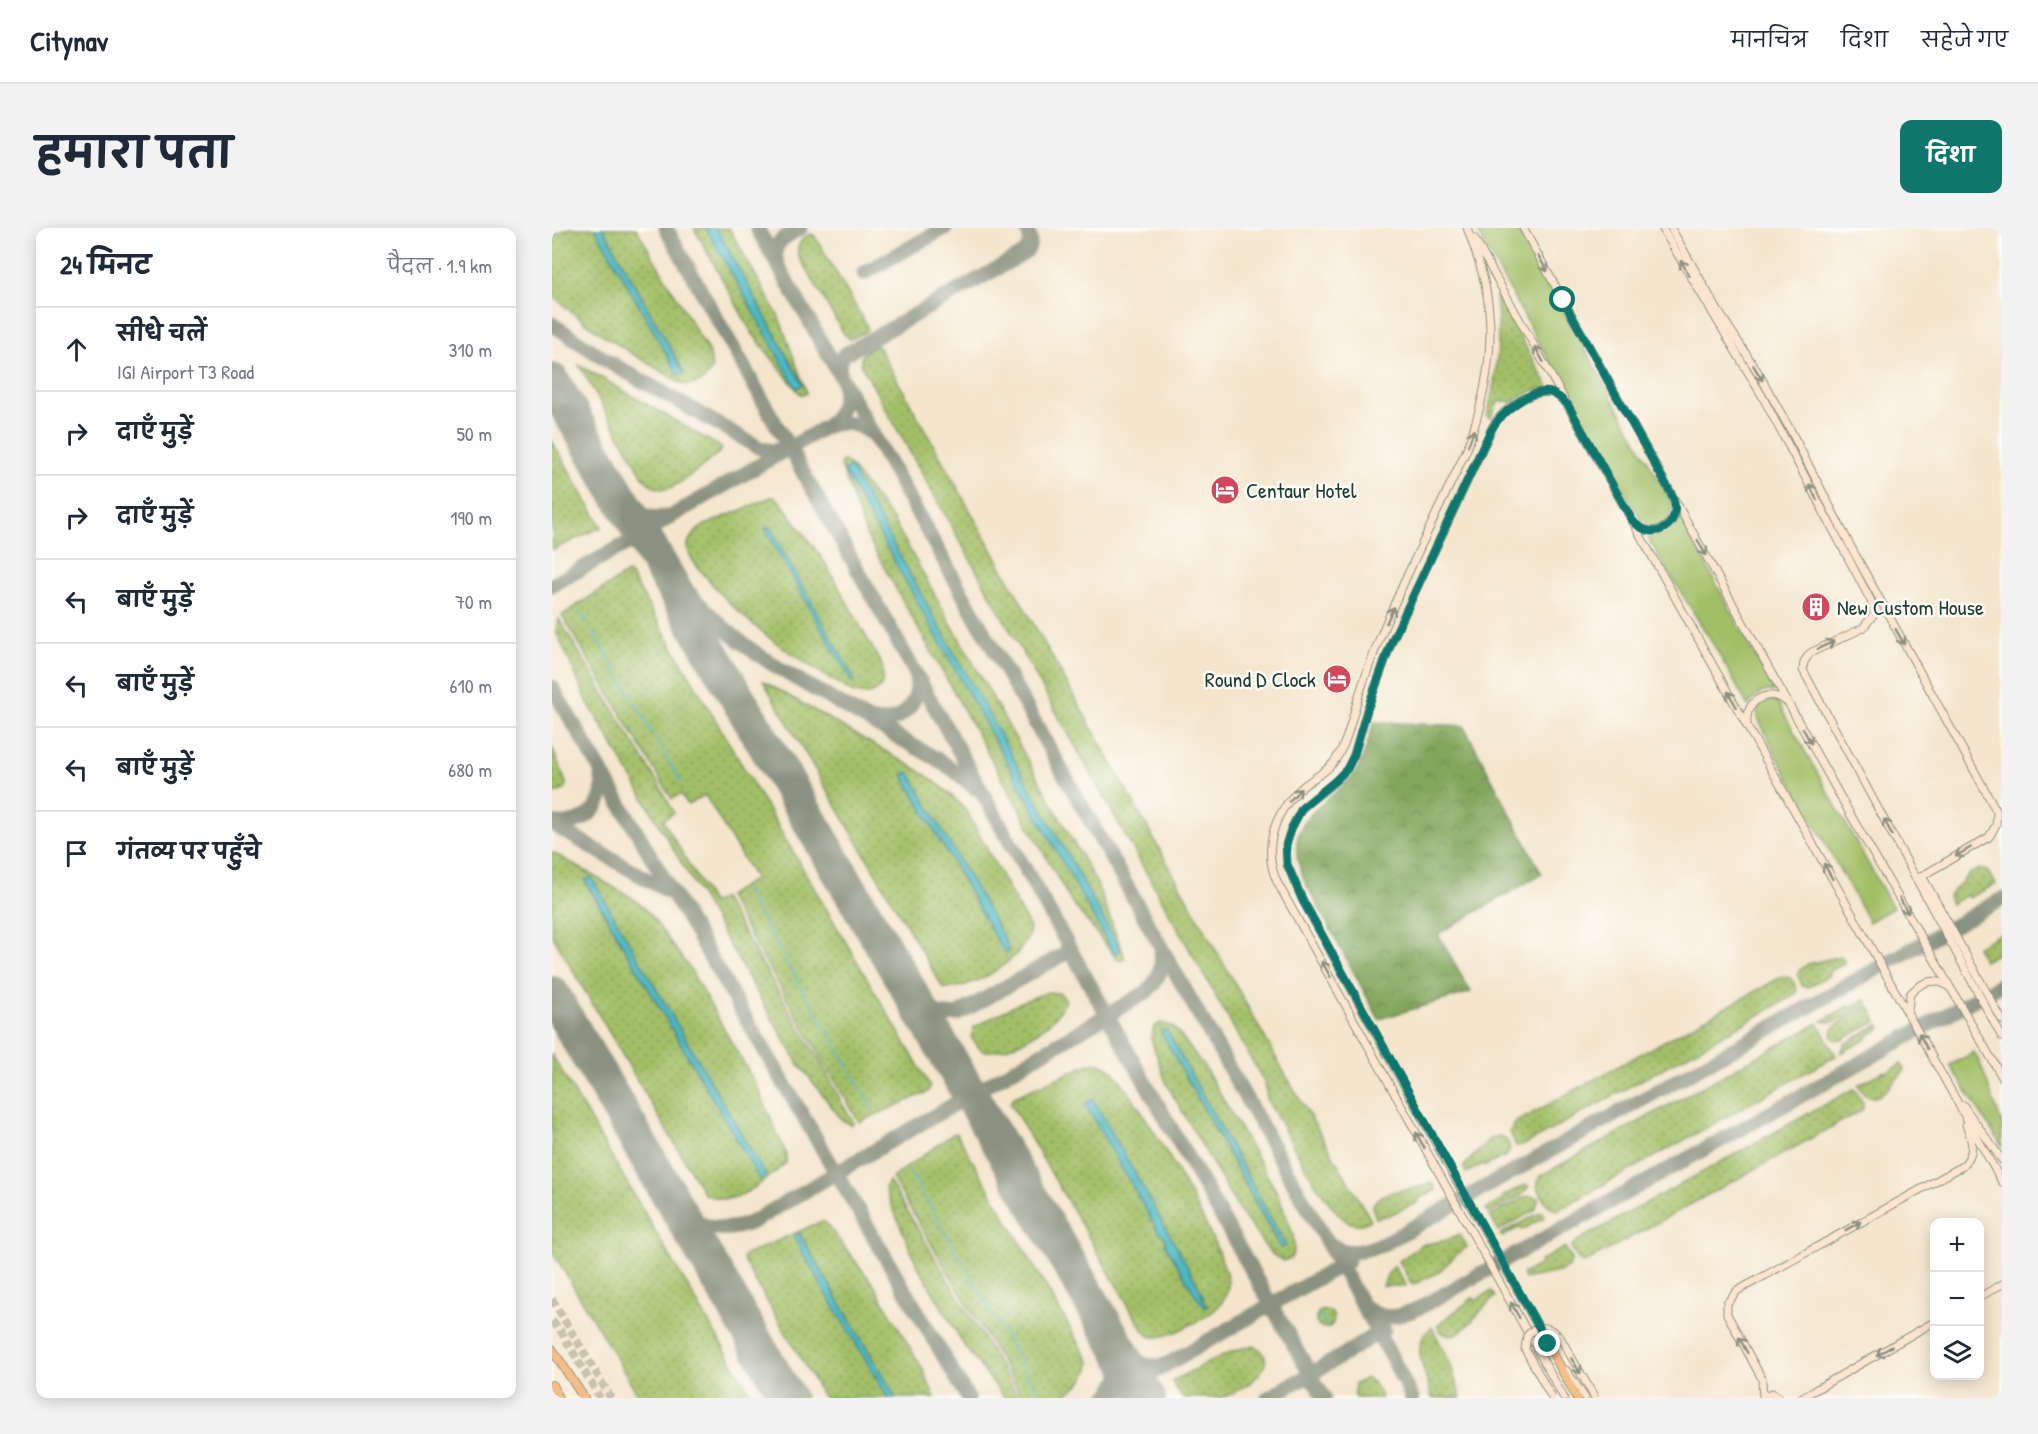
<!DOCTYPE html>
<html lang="hi">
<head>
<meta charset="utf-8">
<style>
	:root { --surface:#fff; --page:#f2f2f3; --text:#1f2937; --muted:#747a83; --line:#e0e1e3; --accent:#0f766e }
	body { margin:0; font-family:"Patrick Hand","Playpen Sans Deva",sans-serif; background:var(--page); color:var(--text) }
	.controls { position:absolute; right:18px; bottom:18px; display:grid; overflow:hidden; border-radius:12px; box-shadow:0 3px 15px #0003 }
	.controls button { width:54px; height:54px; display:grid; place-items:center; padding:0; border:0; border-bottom:2px solid var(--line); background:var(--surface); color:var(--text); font:30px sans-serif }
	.stop { position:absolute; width:18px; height:18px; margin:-14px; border:4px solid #0f766e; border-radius:50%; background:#fff }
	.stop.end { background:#0f766e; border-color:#fff; box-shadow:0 2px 6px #0008 }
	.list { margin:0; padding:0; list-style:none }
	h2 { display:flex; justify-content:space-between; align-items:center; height:78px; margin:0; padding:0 24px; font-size:26px }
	h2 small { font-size:20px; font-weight:400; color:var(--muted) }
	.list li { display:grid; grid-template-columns:39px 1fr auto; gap:18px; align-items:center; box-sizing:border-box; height:84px; padding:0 24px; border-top:2px solid var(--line) }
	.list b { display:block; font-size:22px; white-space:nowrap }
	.list p { margin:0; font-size:20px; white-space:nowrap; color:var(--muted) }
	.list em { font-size:20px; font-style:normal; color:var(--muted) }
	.icon { flex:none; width:33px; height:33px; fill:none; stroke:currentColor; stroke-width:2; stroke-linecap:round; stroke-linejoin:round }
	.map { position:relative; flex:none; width:1450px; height:1170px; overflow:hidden; border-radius:12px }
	header { display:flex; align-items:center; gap:36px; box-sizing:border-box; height:84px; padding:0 30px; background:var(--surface); border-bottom:2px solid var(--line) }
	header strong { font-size:28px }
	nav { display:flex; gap:33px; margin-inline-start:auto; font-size:21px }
	.intro { display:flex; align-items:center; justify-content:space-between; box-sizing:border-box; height:144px; padding:0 36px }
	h1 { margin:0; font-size:42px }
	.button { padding:15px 27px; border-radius:12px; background:var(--accent); color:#fff; font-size:21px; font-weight:700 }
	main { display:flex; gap:36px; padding:0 36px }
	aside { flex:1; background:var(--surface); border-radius:12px; box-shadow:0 3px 15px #0003 }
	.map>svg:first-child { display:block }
	.grass { fill:url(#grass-dots); stroke:#617e4d; stroke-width:1.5; fill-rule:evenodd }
	.forest { fill:url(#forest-crowns); stroke:#507248; stroke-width:1.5 }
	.green { fill:#a3bf66; stroke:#617e4d; stroke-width:1.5 }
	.water { fill:#4bb8c5; stroke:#357a7c; stroke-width:1.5 }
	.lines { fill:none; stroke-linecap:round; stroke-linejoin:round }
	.stream { stroke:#4bb8c5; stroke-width:1.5 }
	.taxiway { stroke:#8a9180; stroke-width:15 }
	.runway { stroke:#8a9180; stroke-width:36 }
	.highway-tunnel { stroke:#c9c3ae; stroke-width:8; stroke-dasharray:8 4; stroke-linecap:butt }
	.secondary-casing { stroke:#8a9180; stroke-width:9 }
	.highway-casing { stroke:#8a9180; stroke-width:10 }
	.secondary { stroke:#fbe5cf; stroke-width:7 }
	.highway { stroke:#f6be87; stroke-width:8 }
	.secondary-bridge-casing { stroke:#8a9180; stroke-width:9; stroke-linecap:butt }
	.secondary-bridge { stroke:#fbe5cf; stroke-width:7 }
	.oneway { stroke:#8d9182 }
	.route { stroke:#0f766e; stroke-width:8 }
	.labels { text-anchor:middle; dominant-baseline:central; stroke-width:5; stroke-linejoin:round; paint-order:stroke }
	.poi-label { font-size:22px; fill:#1f3d34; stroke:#fdfcf7; text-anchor:start }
</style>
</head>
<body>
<header>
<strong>Citynav</strong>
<nav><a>मानचित्र</a><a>दिशा</a><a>सहेजे गए</a></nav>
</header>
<div class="intro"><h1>हमारा पता</h1><a class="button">दिशा</a></div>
<main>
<aside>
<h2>24 मिनट<small>पैदल · 1.9 km</small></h2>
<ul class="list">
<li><svg class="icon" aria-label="ahead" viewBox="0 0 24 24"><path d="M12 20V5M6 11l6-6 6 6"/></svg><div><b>सीधे चलें</b><p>IGI Airport T3 Road</p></div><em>310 m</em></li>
<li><svg class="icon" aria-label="right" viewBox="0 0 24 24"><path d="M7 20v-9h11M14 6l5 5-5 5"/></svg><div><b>दाएँ मुड़ें</b></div><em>50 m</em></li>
<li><svg class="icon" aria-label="right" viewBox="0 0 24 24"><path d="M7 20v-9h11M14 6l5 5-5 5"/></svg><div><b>दाएँ मुड़ें</b></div><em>190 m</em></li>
<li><svg class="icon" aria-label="left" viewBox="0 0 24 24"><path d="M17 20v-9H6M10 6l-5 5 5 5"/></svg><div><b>बाएँ मुड़ें</b></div><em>70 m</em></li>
<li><svg class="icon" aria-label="left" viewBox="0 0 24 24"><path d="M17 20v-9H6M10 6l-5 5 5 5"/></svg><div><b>बाएँ मुड़ें</b></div><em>610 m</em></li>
<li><svg class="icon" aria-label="left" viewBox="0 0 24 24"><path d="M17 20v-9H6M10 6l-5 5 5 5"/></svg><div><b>बाएँ मुड़ें</b></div><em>680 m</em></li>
<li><svg class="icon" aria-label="arrive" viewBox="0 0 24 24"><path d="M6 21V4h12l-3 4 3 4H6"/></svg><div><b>गंतव्य पर पहुँचे</b></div></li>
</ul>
</aside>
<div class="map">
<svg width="1450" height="1170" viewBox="0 0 1450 1170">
	<defs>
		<pattern id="grass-dots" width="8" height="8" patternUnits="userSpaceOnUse" patternTransform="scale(1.5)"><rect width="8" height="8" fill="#a3bf66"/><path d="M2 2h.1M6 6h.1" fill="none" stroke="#849c55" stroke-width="1.8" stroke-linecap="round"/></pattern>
		<pattern id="forest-crowns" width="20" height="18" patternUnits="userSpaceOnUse" patternTransform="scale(1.5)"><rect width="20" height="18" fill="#82a65b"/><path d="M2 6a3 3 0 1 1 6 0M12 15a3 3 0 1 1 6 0" fill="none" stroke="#6a884c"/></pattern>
	</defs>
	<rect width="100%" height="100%" fill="#fdfcf7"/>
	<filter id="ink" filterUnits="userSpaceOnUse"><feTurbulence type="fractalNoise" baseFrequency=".0167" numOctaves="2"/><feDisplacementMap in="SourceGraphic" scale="12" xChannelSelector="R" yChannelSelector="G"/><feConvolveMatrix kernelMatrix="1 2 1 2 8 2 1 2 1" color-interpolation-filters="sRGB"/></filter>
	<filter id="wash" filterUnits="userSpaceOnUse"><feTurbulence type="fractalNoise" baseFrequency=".008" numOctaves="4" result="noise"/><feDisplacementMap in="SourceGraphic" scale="24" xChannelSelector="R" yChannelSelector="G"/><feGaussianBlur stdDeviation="1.35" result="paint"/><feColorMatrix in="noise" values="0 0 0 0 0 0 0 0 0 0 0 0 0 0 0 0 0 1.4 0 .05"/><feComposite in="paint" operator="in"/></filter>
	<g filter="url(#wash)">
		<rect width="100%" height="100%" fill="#f4e5cc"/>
		<path class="grass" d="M17,0H43L127,148L132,145L51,0H84L158,126L160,141C153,154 144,159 130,156C85,128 38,103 0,67V9Z
			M142,0H154L245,160L251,156L164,0H177L227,89L254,163V166H248L200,105Z
			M259,6L263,8L315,98V103L298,111L292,106L246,27C244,17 250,9 259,6Z
			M944,67L998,161L982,162L959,175L956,173L946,174L939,190L935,188C946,147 949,109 944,67Z
			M323,118L327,119L329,123L736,851L819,992C811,997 801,998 793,992C771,974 742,920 728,894C724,887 717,878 715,870C714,865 714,860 713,856L309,137C307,126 314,123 323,118Z
			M27,137L167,218L170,221L169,223C158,232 126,260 114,261C105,262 99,257 93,252Z
			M0,213L50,299L0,322Z
			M292,233L296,235L341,292L545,656L572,727V731L569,733L565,731L518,672L314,307L289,238V234ZM297,239L569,722L563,725L292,243Z
			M219,269H223L228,273L272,333L330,437C335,460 324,470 302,465C246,432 194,399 153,348C147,340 137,331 136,320C135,310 144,304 151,298ZM217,299L301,449L303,454L298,451L213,301Z
			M75,345L78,346L363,832L378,858L376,864L307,894L175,668L203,651L153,567L136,577L129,566L120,571L10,387Z
			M7,391L109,560L122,585L111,592L160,676L171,670L276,847L292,879L302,895L299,897L290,892L246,835L35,473L4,403Z
			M211,453L366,542C385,554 402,567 416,586L478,700C477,729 418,764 391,760ZM357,544L453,712L454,725L447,716L351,547Z
			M0,519L14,555V560L10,563L0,565Z
			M0,624L77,668L88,676L98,686L138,741L207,862L234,926V935C219,948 191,972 171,971C164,970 158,968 152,966L0,707ZM39,650L213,948L208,951L33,653Z
			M1427,641L1435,643L1444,656L1417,670L1415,667L1399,676L1396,669L1417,646Z
			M1450,705V723L1432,733L1424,719Z
			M1289,728L1293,735L1277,744L1278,747L1256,759L1250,758L1246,747L1247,743L1256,736Z
			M1231,748C1240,749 1244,755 1245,764L1238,770L972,917L964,918L958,904L961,897L964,894Z
			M496,764L508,765L514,772C504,798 459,825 431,823L426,819L419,809L422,799L469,774Z
			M1313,772L1316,776C1302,783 1286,798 1270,793L1296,778L1298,780Z
			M1317,778L1325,793L1290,812H1284L1280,809L1281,801L1285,797Z
			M609,795L619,798L626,804L653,840L726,966L741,1006L742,1023L739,1030L731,1033L721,1027L713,1018L687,982L615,857L599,811L602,799ZM614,801L734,1017V1018L728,1020L609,804Z
			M1266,795L1284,828L1006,982C995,982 990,967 985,958L988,948Z
			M1327,796L1329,800L1314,809L1315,811L1289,825L1293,816Z
			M0,827L20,861L201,1170H88L0,1023Z
			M544,835C550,836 555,837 560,842C584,867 679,1028 676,1058C674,1078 656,1088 640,1096C628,1102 610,1112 597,1108L589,1099L458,875L462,869L537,836ZM541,872L647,1059L655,1079H653L641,1063L613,1016L614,1012L533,876Z
			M1349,836L1353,842C1338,857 1321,886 1306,857L1332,843L1333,845Z
			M1301,861L1303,862L1311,875V881L1309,883L1032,1035L1027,1033L1019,1019L1025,1013Z
			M402,905L405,906L538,1134C538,1150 520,1165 504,1170C495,1170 481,1170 471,1170L340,950Z
			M947,908C954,910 957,914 958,921L955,927L933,938L931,936L914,945L911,939L938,911Z
			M337,953L467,1170H453L413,1119L364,1035L335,966L333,960Z
			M880,955L884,962L866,971L867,974L837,987L824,990L820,979C828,958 863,964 880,955Z
			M973,957L977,958L970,967L936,986L934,981L952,971L951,968Z
			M979,968L987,970L983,982L946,1003L938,988L973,969Z
			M989,984L992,985L993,989L970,1002L968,999L950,1009L948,1006Z
			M268,994H273L277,999L322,1057L371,1142L383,1170H344L247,1005L242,1009L336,1170H272L192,1034L191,1028Z
			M908,1006L915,1019L904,1027L886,1045L860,1057L847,1033L869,1017L895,1012Z
			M1013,1019L1020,1031L1017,1039L1007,1044L972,1051L970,1046L989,1036L988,1033Z
			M842,1038L854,1058H831L835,1047Z
			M939,1063L943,1069C927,1080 911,1115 890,1105L885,1097L922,1069L924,1072Z
			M764 1091a9 9 0 1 1 18 0a9 9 0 1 1-18 0Z
			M880,1099L898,1135L909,1170H880C875,1144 855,1118 880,1099Z
			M702,1118C736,1134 686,1167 668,1170C656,1170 642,1170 630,1170L620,1153C641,1143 680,1119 702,1118Z
			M814,1150L821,1154L830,1170H804L802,1164L803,1156Z"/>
		<path class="forest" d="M822,494L912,498L990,646L886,706L919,764L827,791L753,654C735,612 746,595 779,568C786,562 795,556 800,549C812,534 816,512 822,494Z"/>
		<path class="green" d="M923,0H965L1119,274C1121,287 1115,299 1100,299L1090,293L1053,233Z
			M1129,290L1222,463L1209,464L1196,478L1164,421L1095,309C1112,309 1119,303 1129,290Z
			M1218,471L1224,473L1227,477L1341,680L1317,694L1225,529L1206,490L1205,483L1208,477Z
			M1422,824L1428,835L1450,896V919L1398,837Z"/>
		<path class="water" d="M43,0H51L132,145L127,148Z
			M154,0H164L251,157L244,160Z
			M298,239L569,722L562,726L292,243Z
			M218,299L301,449L303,454L302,455L298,451L213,301Z
			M357,544L453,712L457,724L454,725L447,716L351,547Z
			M39,649L214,948L208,952L33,652Z
			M614,801L734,1018L729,1020L609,804Z
			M541,871L647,1059L655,1079L653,1080L641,1063L613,1016L614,1012L610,1006L607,1005L533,876Z
			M247,1005L344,1170H336L241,1009Z"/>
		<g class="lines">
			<path class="stream" d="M29,383L36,395
				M41,403L129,554
				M192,661L321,881
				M358,944L485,1162
				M768,1086L774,1096"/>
			<path class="taxiway" d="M114,0L555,787L772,1170
				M205,0L840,1130L860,1170
				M225,34C218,15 234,8 249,0
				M312,45L393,0
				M0,96L57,134L208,220L220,223L232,221
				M288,147L287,134L293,126L471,26C481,18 479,10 474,0
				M275,198C289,186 294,172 291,154
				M69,270C82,286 97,293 118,288
				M82,293C110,334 139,372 177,404C207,430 241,449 276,469C311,490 347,510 383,530L403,543L423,560
				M0,357L90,307L123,286L275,198C291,192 307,195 320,207
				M0,459L416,1170
				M318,492C345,500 370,476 364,448
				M1,595C30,601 58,577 49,546
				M0,596L117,664
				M360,767C373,782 386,790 406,786L519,722
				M124,978C146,1000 171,1007 200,994L593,765C607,753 611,740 609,722
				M776,1014C794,1030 812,1023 833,1015L1450,671
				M813,1079C832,1095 849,1088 869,1079L1450,756
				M565,1118C579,1132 592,1141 612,1137
				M555,1169C570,1155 571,1138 566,1119
				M556,1170L796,1033
				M716,1170L788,1129L832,1101"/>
			<path class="runway" d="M0,153L596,1170
				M0,766L236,1170"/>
		</g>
	</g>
	<g filter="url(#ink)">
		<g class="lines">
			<path class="highway-tunnel" d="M0,1071L59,1170
				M0,1093L8,1102L48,1170"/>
			<g class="secondary-casing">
				<path id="secondary" d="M915,0C922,19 929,38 933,57C945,113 934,168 915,221C886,283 855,344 829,407C821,428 812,450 806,471C799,492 796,513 784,531C776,544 760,550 749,560C722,585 710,620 725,654L1012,1170
					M971,0L1297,584L1450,849
					M1110,0L1209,166L1319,373L1322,386L1311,400L1258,425L1252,434L1251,442L1450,809
					M1119,0L1165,81L1207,146L1239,203L1299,319L1445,584L1444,597L1437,609L1370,648L1363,650
					M922,10L1450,954
					M1084,297C1103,311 1127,298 1123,274
					M1195,495C1193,473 1215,460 1233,473
					M1370,648L1450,792
					M1356,782L1358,766C1370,753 1384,748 1398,760
					M1411,877L1450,932
					M1428,1069L1450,1056
					M997,1118L899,943L750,671L735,636L734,617L739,601L750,580L784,553L795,541L802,527L815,482L840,413L942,196C952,181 980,160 1000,165C1006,167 1011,172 1016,177
					M1014,1142L1033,1170
					M1211,1170L1210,1151L1175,1086V1075L1185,1063L1409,939C1424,927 1421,913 1414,897
					M1211,1170L1220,1165L1228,1170
					M1249,1170L1382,1094"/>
			</g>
			<g class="highway-casing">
				<path id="highway" d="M996,1116L1025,1170
					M0,1121L32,1170
					M0,1157L6,1170"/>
			</g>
			<use href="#secondary" class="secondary"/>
			<use href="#highway" class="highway"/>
			<g class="secondary-bridge-casing">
				<path id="secondary-bridge" d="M1000,1170L973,1121L975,1108C985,1095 999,1098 1009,1111L1043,1170"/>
			</g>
			<use href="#secondary-bridge" class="secondary-bridge"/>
		</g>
		<defs><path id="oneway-shaft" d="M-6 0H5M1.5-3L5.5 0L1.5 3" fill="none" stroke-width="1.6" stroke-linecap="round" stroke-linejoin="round" transform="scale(1.5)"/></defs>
		<g class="oneway">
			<use href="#oneway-shaft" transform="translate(991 36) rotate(61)"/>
			<use href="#oneway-shaft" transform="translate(1133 40) rotate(-120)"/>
			<use href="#oneway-shaft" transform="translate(987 126) rotate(-119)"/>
			<use href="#oneway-shaft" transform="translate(1206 145) rotate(59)"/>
			<use href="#oneway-shaft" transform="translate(919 210) rotate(-70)"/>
			<use href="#oneway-shaft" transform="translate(1261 264) rotate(-116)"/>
			<use href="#oneway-shaft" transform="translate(1150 320) rotate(61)"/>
			<use href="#oneway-shaft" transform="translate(838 387) rotate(-66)"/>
			<use href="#oneway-shaft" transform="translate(1348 409) rotate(61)"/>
			<use href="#oneway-shaft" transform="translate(1274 417) rotate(-25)"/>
			<use href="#oneway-shaft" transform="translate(1180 471) rotate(-119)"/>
			<use href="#oneway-shaft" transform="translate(1255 508) rotate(61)"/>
			<use href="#oneway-shaft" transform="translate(743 567) rotate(-47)"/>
			<use href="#oneway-shaft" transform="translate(1336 599) rotate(-117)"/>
			<use href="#oneway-shaft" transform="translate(1411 624) rotate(150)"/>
			<use href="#oneway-shaft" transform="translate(1276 643) rotate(-119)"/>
			<use href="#oneway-shaft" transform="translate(1352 678) rotate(60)"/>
			<use href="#oneway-shaft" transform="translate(774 741) rotate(-119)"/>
			<use href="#oneway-shaft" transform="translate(1371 813) rotate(-119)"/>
			<use href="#oneway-shaft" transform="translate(868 912) rotate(-119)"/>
			<use href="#oneway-shaft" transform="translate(1301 998) rotate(-29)"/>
			<use href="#oneway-shaft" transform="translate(963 1082) rotate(-119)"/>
			<use href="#oneway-shaft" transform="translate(1191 1117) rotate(-119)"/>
			<use href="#oneway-shaft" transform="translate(1332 1123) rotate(150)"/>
			<use href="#oneway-shaft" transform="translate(1024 1138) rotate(59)"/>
		</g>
	</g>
	<g class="lines" filter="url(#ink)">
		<path class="route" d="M996,1116L750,671L735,636L734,617L739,601L750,580L783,553L795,541L802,527L815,482L840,413L938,204C947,186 978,159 1000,165C1006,167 1011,172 1016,177L1080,292C1100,316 1131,298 1121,269L1011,72"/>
	</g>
	<defs>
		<g id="hotel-disc" transform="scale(1.5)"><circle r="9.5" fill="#d1495b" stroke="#fdfcf7"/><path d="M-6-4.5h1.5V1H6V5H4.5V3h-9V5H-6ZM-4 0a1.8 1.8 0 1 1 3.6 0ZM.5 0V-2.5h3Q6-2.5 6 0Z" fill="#fff"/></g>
		<g id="building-disc" transform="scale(1.5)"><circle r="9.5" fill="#d1495b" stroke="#fdfcf7"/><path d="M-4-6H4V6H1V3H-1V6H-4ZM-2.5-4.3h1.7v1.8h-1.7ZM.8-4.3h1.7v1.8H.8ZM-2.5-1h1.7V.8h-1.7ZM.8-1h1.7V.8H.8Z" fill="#fff"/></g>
	</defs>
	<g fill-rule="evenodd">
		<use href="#hotel-disc" x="673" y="262"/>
		<use href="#building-disc" x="1264" y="379"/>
		<use href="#hotel-disc" x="785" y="451"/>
	</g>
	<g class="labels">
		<g class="poi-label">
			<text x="694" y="262">Centaur Hotel</text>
			<text x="1285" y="379">New Custom House</text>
			<text x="764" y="451" text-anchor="end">Round D Clock</text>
		</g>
	</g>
</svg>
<div class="controls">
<button>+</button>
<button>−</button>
<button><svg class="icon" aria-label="layers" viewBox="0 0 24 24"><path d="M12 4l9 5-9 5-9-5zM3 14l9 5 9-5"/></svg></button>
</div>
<div class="stop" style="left:1011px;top:72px"></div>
<div class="stop end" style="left:996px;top:1116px"></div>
</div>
</main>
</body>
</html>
